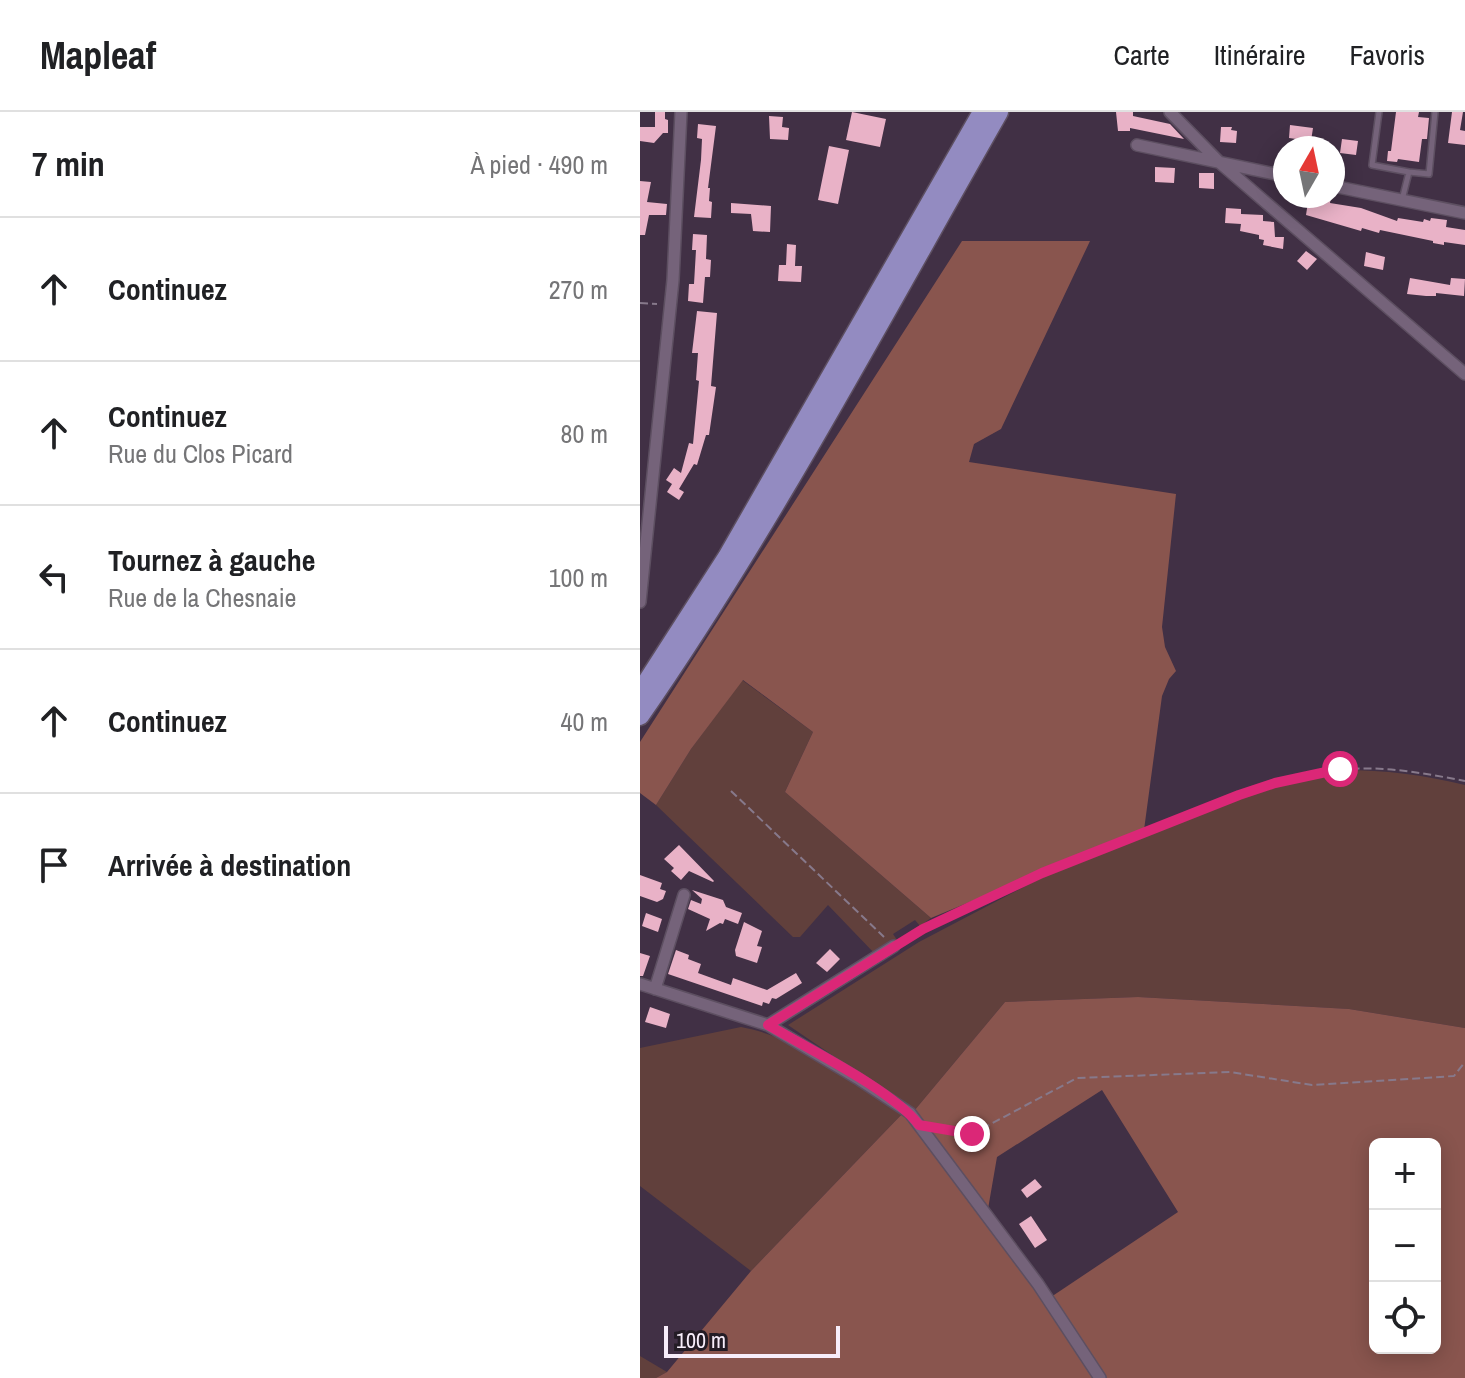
<!DOCTYPE html>
<html lang="fr">
<head>
<meta charset="utf-8">
<style>
	:root { --surface:#fff; --page:#f2f2f2; --text:#202124; --muted:#757577; --line:#e0e0e0 }
	body { margin:0; font-family:"Archivo Narrow",sans-serif; background:var(--page); color:var(--text) }
	.controls { position:absolute; right:24px; bottom:24px; display:grid; overflow:hidden; border-radius:12px; box-shadow:0 4px 20px #0003 }
	.controls button { width:72px; height:72px; display:grid; place-items:center; padding:0; border:0; border-bottom:2px solid var(--line); background:var(--surface); color:var(--text); font:40px sans-serif }
	.compass { position:absolute; left:633px; top:24px; width:72px; height:72px; border-radius:50%; background:var(--surface); box-shadow:0 4px 20px #0003; rotate:9deg }
	.scale { position:absolute; left:24px; bottom:20px; width:176px; box-sizing:border-box; padding-left:8px; border:4px solid #f7edfa; border-top:0; font-size:22px; line-height:28px; white-space:nowrap; color:#f7edfa; -webkit-text-stroke:6px #231c25; paint-order:stroke }
	.stop { position:absolute; width:24px; height:24px; margin:-18px; border:6px solid #db2777; border-radius:50%; background:#fff }
	.stop.end { background:#db2777; border-color:#fff; box-shadow:0 2px 8px #0008 }
	.list { margin:0; padding:0; list-style:none }
	h2 { display:flex; justify-content:space-between; align-items:center; height:104px; margin:0; padding:0 32px; font-size:34px }
	h2 small { font-size:26px; font-weight:400; color:var(--muted) }
	.list li { display:grid; grid-template-columns:52px 1fr auto; gap:24px; align-items:center; box-sizing:border-box; height:144px; padding:0 32px; border-top:2px solid var(--line) }
	.list b { display:block; font-size:30px; white-space:nowrap }
	.list p { margin:0; font-size:26px; white-space:nowrap; color:var(--muted) }
	.list em { font-size:26px; font-style:normal; color:var(--muted) }
	.icon { flex:none; width:44px; height:44px; fill:none; stroke:currentColor; stroke-width:2; stroke-linecap:round; stroke-linejoin:round }
	.map { position:relative; flex:none; width:825px; height:1266px; overflow:hidden }
	header { display:flex; align-items:center; gap:48px; box-sizing:border-box; height:112px; padding:0 40px; background:var(--surface); border-bottom:2px solid var(--line) }
	header strong { font-size:38px }
	nav { display:flex; gap:44px; margin-inline-start:auto; font-size:28px }
	main { display:flex }
	aside { flex:1; background:var(--surface) }
	.map>svg:first-child { display:block }
	.green { fill:#61403c }
	.forest { fill:#89554e; fill-rule:evenodd }
	.building { fill:#e9b2c7 }
	.lines { fill:none; stroke-linecap:round; stroke-linejoin:round }
	.service-casing { stroke:#5d4f61; stroke-width:8 }
	.minor-casing { stroke:#5d4f61; stroke-width:14 }
	.primary-casing { stroke:#5d4f61; stroke-width:21 }
	.path { stroke:#87798b; stroke-width:2; stroke-dasharray:8 4; stroke-linecap:butt }
	.service { stroke:#75637a; stroke-width:5 }
	.minor { stroke:#75637a; stroke-width:11 }
	.primary { stroke:#938bc1; stroke-width:18 }
	.route { stroke:#db2777; stroke-width:10 }
</style>
</head>
<body>
<header>
<strong>Mapleaf</strong>
<nav><a>Carte</a><a>Itinéraire</a><a>Favoris</a></nav>
</header>
<main>
<aside>
<h2>7 min<small>À pied · 490 m</small></h2>
<ul class="list">
<li><svg class="icon" aria-label="ahead" viewBox="0 0 24 24"><path d="M12 20V5M6 11l6-6 6 6"/></svg><div><b>Continuez</b></div><em>270 m</em></li>
<li><svg class="icon" aria-label="ahead" viewBox="0 0 24 24"><path d="M12 20V5M6 11l6-6 6 6"/></svg><div><b>Continuez</b><p>Rue du Clos Picard</p></div><em>80 m</em></li>
<li><svg class="icon" aria-label="left" viewBox="0 0 24 24"><path d="M17 20v-9H6M10 6l-5 5 5 5"/></svg><div><b>Tournez à gauche</b><p>Rue de la Chesnaie</p></div><em>100 m</em></li>
<li><svg class="icon" aria-label="ahead" viewBox="0 0 24 24"><path d="M12 20V5M6 11l6-6 6 6"/></svg><div><b>Continuez</b></div><em>40 m</em></li>
<li><svg class="icon" aria-label="arrive" viewBox="0 0 24 24"><path d="M6 21V4h12l-3 4 3 4H6"/></svg><div><b>Arrivée à destination</b></div></li>
</ul>
</aside>
<div class="map">
<svg width="825" height="1266" viewBox="0 0 825 1266">
	<rect width="100%" height="100%" fill="#413045"/>
	<path class="green" d="M102,568L173,620L145,680L291,806L280,814L275,808L253,822L257,828L236,843L188,793L160,825H153L16,693L51,637Z
		M702,658C745,658 784,663 825,673V916L709,897L498,885L365,890L274,999L148,913L279,830L403,765L599,685L678,662Z
		M101,915C161,926 213,969 263,1001L111,1159L0,1074V936Z
		M0,1244L27,1260L16,1266H0Z"/>
	<path class="forest" d="M322,129H450L361,317L334,332L329,350L536,382L522,515L525,535L536,559L529,567L522,584L504,718L291,806L145,680L173,620L103,568L51,637L16,693L0,681V630Z
		M498,885L709,897L825,916V1266H16L27,1260L111,1159L263,1001L274,999L365,890ZM462,978L538,1100L411,1185L348,1097L357,1045ZM735,1032H795V1236H735Z"/>
	<path class="building" d="M15,0H25V7L28,8V21H23L14,31L0,29V15H15Z
		M212,0L246,7L240,35L206,28Z
		M476,0H493V4L530,12L544,27L490,16V19H478Z
		M756,0H779L778,5L789,6L787,27H782L779,50L758,47L757,50L747,49L748,39H751Z
		M812,0H823L820,18L825,19V33L808,31Z
		M129,4L143,5L142,15L149,16L148,28L130,27Z
		M58,12L76,14L68,76H70L69,89L72,90L71,106L54,105L61,48L62,27L57,26Z
		M650,13L673,16L671,29L649,26Z
		M581,15H592L591,18L597,19L596,31L580,30Z
		M702,27L718,29L716,43L700,41Z
		M189,34L209,38L198,92L178,88Z
		M515,55L535,56L534,71L515,70Z
		M559,61H574V77L559,76Z
		M0,69L11,70L7,90L27,92L26,103H9L5,123H0Z
		M677,84H691L690,91L721,96L757,109L758,106L783,110L784,107L790,109L791,106L807,108L806,115L825,118V133L804,130V133L793,131V129L740,118L739,121L722,116L721,119L666,103L668,90L675,91Z
		M91,91L131,94L130,120L113,119L111,102L91,101Z
		M586,96L601,97V102L623,103V109L634,110L635,125H644L643,137L623,133L624,128L619,127V123L600,119L601,112L585,111Z
		M53,122L67,123L66,147L71,148L70,165H65L63,191L48,189L49,172H54L56,138H52Z
		M147,132L156,133L155,154H162L161,170L138,169L139,153H146Z
		M666,139L677,147L667,158L657,149Z
		M726,140L745,145L743,158L724,154Z
		M770,166L810,173L811,166L825,167L824,184L796,181V184H786L767,182Z
		M57,199L77,201L71,274L76,275L69,323H66L57,353L54,352L39,377L44,380L39,388L27,380L32,372L26,368L34,356L41,361L49,331L53,332L59,269L56,268L58,241H52Z
		M39,733L74,769L73,770L49,759L41,768L31,759L34,756L24,747Z
		M0,763L22,771L20,777L26,779L23,787L17,790L0,784Z
		M52,778L83,788L86,795L102,801L98,812L85,807L83,812L80,811L66,819L70,807L48,797L51,788L61,792L62,787Z
		M6,801L22,807L18,820L2,814Z
		M104,810L122,819L117,834L122,835L117,851L96,844L95,838Z
		M190,837L200,847L187,860L176,851Z
		M36,838L49,843L48,847L61,852L58,861L91,873L93,866L127,878L156,861L162,871L136,887L132,886L129,892L123,890L122,894L28,862Z
		M0,841L10,844L3,864H0Z
		M10,895L30,902L26,916L5,910Z
		M395,1067L402,1075L387,1086L381,1078Z
		M391,1104L407,1128L395,1136L379,1112Z"/>
	<g class="lines">
		<g class="service-casing">
			<path id="service" d="M739,0L732,53L769,60L762,88
				M769,60L789,62L795,0"/>
		</g>
		<g class="minor-casing">
			<path id="minor" d="M530,0L579,50L825,262
				M497,33L645,64
				M693,74L825,101
				M0,490L33,168L41,0
				M0,872L128,913L217,966L270,1001L398,1172L460,1266
				M15,877L44,783
				M128,913L254,834"/>
		</g>
		<g class="primary-casing">
			<path id="primary" d="M0,580L87,445L342,0
				M0,604C133,412 243,203 359,0"/>
		</g>
		<path class="path" d="M0,191L17,192
			M91,679L244,825
			M265,827C345,780 434,748 520,714C578,692 636,664 699,658C741,653 783,661 825,669
			M296,1016L332,1022L437,966L590,960L672,973L814,964L825,950"/>
		<use href="#service" class="service"/>
		<use href="#minor" class="minor"/>
		<use href="#primary" class="primary"/>
	</g>
	<g class="lines">
		<path class="route" d="M332,1022L279,1013C254,979 167,936 128,913L283,817L402,761L599,683L635,671L700,657"/>
	</g>
</svg>
<div class="controls">
<button>+</button>
<button>−</button>
<button><svg class="icon" aria-label="locate" viewBox="0 0 24 24"><circle cx="12" cy="12" r="6"/><path d="M12 2v4M12 18v4M2 12h4M18 12h4"/></svg></button>
</div>
<svg class="compass" viewBox="-18 -18 36 36"><path d="M0-13l5 13h-10z" fill="#e53935"/><path d="M0 13l5-13h-10z" fill="#757577"/></svg>
<div class="scale">100 m</div>
<div class="stop" style="left:700px;top:657px"></div>
<div class="stop end" style="left:332px;top:1022px"></div>
</div>
</main>
</body>
</html>
